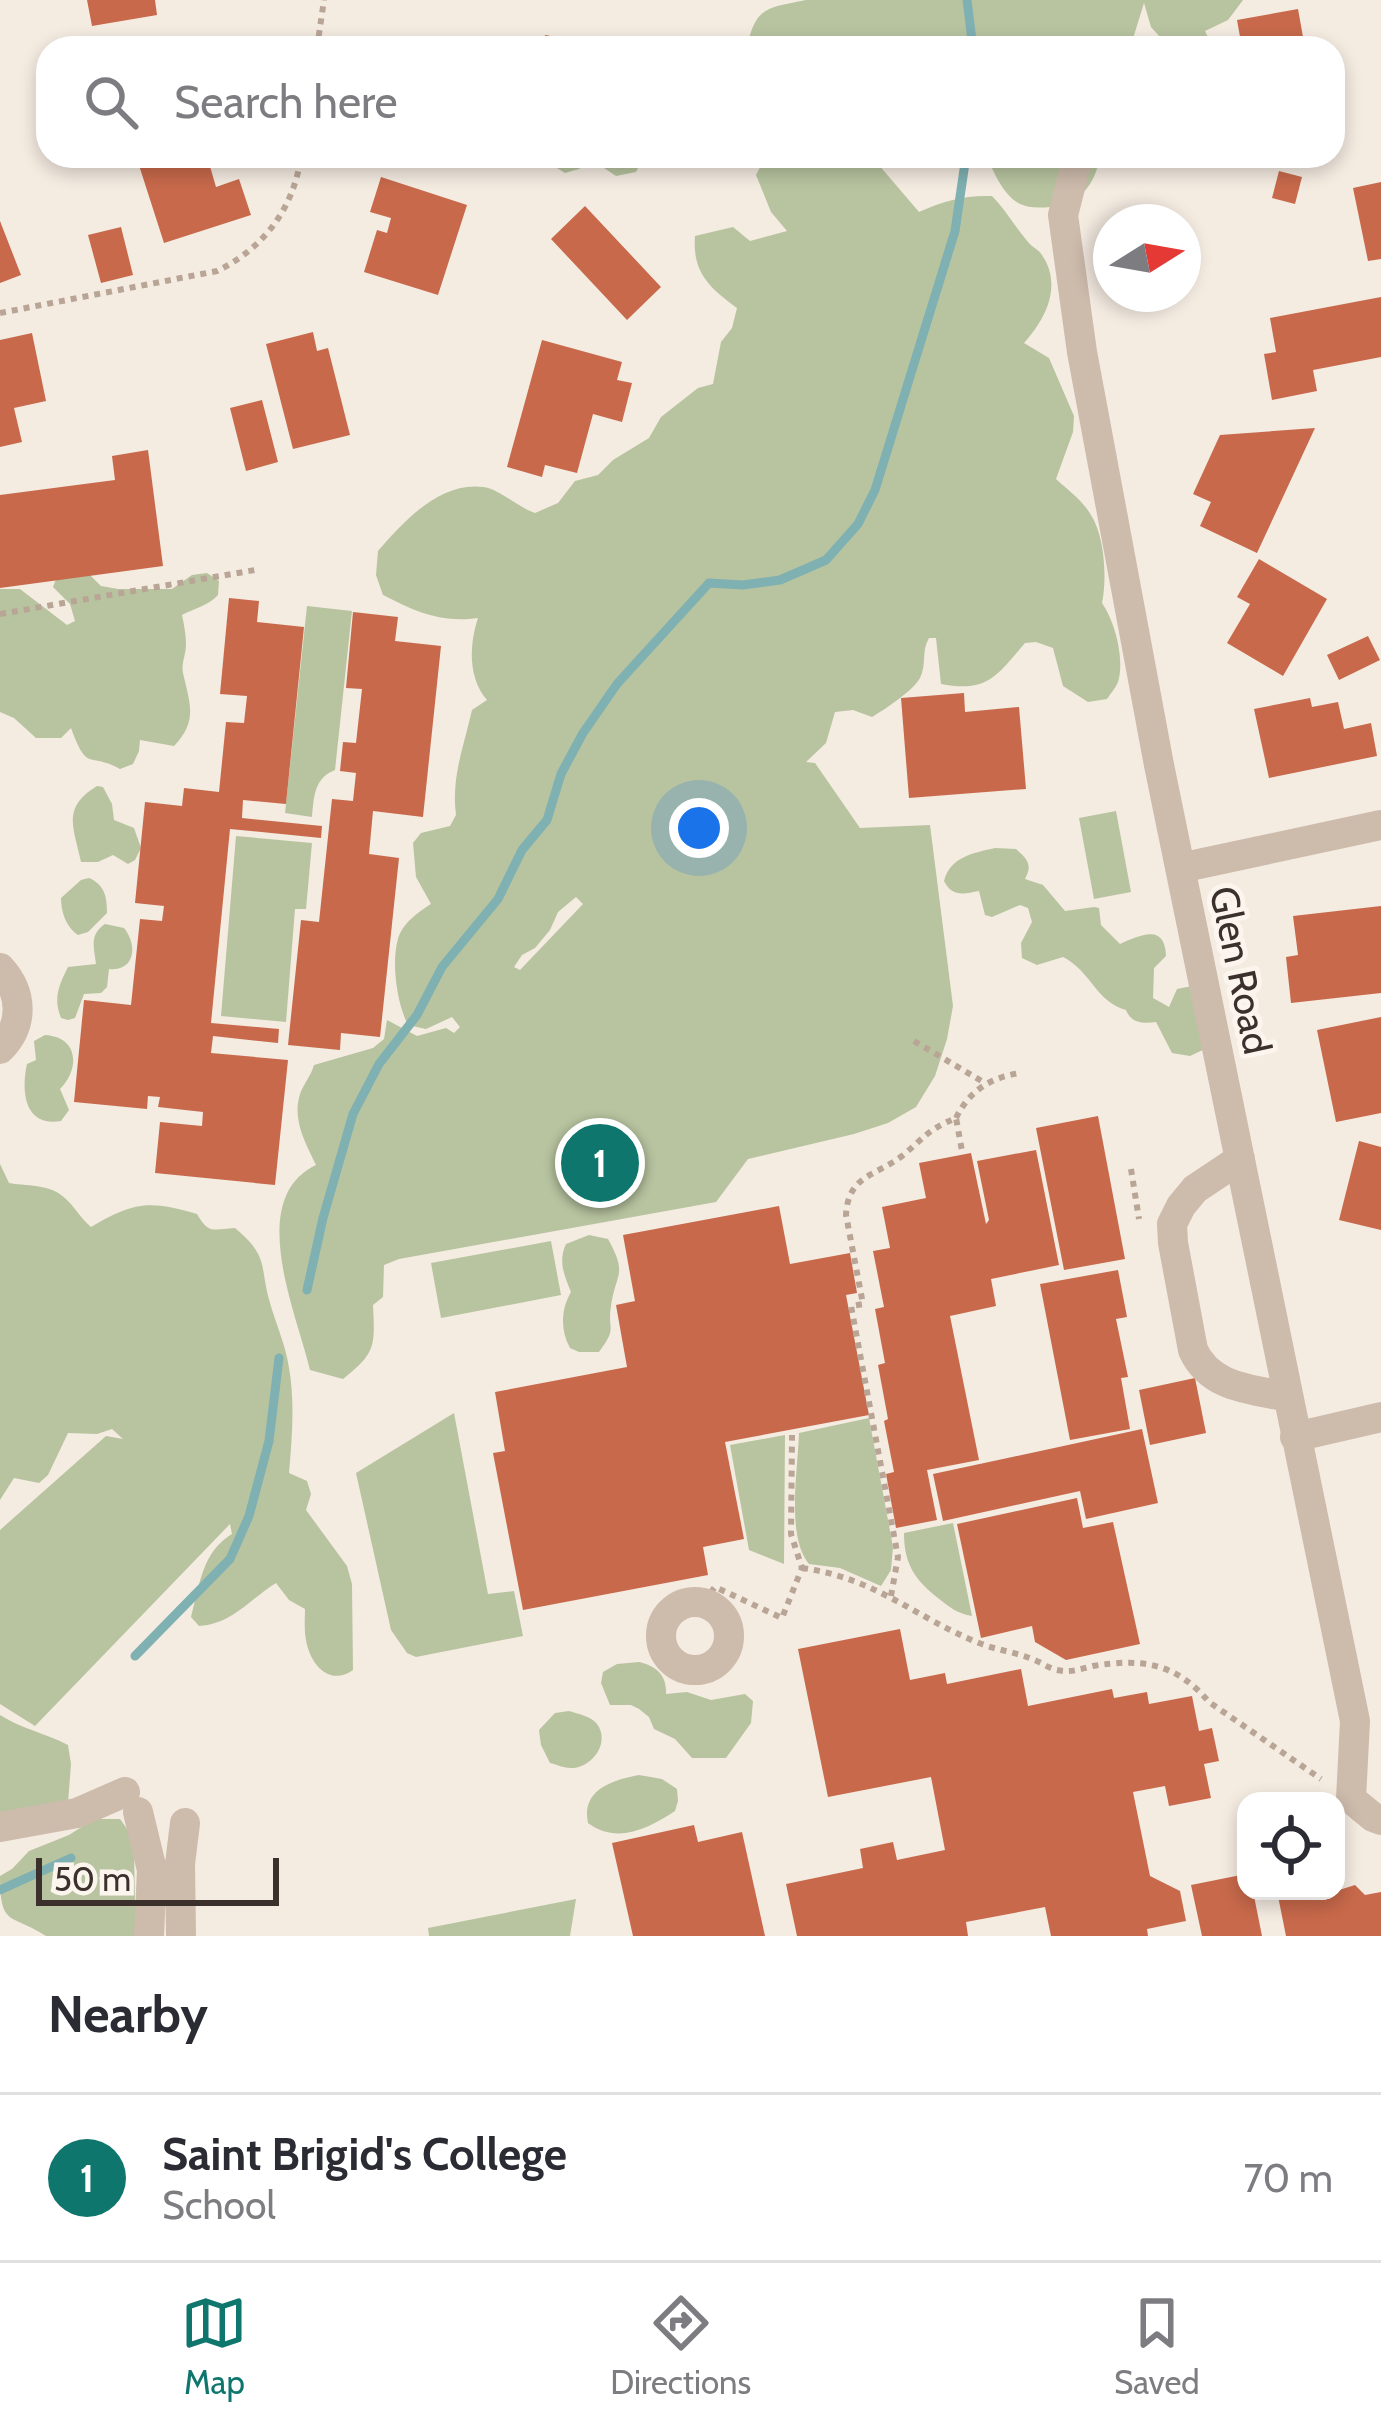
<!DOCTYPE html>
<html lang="en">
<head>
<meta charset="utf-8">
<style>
	:root { --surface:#fff; --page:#f2f2f3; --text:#2b2b33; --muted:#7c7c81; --line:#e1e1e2; --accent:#0f766e }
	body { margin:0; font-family:Cabin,sans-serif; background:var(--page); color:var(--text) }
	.controls { position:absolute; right:36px; bottom:36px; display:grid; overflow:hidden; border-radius:24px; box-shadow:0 6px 18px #0003 }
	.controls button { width:108px; height:108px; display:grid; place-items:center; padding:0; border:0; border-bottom:3px solid var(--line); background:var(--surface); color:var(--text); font:60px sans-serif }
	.compass { position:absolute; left:1093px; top:204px; width:108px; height:108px; border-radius:50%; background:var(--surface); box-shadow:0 6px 18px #0003; rotate:79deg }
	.scale { position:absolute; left:36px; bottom:30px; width:243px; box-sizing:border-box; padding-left:12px; border:6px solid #3b302b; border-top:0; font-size:33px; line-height:42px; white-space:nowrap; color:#3b302b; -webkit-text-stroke:9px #fbf5ee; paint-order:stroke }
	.you { position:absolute; left:699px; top:828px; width:42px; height:42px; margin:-30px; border:9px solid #fff; border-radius:50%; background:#1a73e8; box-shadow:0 0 0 18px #1a73e833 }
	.badge { display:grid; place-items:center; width:78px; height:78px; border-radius:50%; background:var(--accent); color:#fff; font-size:39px; font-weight:700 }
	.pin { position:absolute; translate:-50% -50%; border:6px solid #fff; box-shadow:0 3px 12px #0006 }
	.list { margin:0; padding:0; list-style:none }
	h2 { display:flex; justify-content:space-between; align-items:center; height:156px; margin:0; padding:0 48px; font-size:51px }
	h2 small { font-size:39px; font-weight:400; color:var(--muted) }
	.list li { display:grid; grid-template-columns:78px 1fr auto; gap:36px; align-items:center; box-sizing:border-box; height:168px; padding:0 48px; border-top:3px solid var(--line) }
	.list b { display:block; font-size:45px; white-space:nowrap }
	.list p { margin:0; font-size:39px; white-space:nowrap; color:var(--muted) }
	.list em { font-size:39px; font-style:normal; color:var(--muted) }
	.icon { flex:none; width:66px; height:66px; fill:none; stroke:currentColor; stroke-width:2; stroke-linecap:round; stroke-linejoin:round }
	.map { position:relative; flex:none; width:1381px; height:1936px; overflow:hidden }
	.search { position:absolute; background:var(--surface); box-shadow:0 6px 18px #0003; left:36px; right:36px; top:36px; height:132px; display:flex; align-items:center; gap:30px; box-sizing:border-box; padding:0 42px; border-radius:36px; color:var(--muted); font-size:45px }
	.sheet { height:324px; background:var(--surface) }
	nav { display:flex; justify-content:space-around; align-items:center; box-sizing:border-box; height:168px; border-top:3px solid var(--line); background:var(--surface); font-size:33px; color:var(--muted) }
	nav a { display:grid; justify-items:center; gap:6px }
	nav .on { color:var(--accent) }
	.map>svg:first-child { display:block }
	.green { fill:#b8c4a0; fill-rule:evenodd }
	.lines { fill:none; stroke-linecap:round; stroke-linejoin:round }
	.stream { stroke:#7fb0b2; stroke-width:9 }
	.building { fill:#c8694b }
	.path { stroke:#b9a596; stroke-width:6; stroke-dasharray:6 6; stroke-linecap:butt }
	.minor { stroke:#cdbbac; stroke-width:30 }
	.labels { text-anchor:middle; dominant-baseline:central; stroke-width:10; stroke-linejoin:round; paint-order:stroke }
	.street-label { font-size:39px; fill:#3b302b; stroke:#fbf5ee }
</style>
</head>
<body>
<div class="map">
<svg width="1381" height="1936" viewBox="0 0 1381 1936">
	<rect width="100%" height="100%" fill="#f4ebe1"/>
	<path class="green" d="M806,0H1243L1228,20L1205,31L1213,48H1150L1159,36L1151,27L1144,3L1130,48H747C755,6 768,8 806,0Z
		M549,156H644L636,172L616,176L589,158L579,169L565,173L552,165Z
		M766,156H875L878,164L919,212C943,201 965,195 992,196C1006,210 1015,227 1028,242C1032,247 1039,250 1042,255C1063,286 1045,320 1024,343L1049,358L1074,416L1073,432L1056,479C1068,490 1083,501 1091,515C1105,537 1107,579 1102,603C1115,622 1125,659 1118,682C1115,689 1110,694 1107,699L1088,702L1063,686L1053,648L1036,642L1025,643C997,675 988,693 941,684L936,638H929C921,651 927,664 920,678C914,690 884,710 872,717L853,710L835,712L826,743L806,762L815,763L860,828L930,825L953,1006L947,1039L935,1076L916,1107L888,1123L854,1134L748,1159L716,1202L399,1259L384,1265L383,1297L373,1305C375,1346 376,1353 343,1379L310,1370C297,1314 245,1199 316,1165C305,1142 292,1120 300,1094C304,1083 311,1076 314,1065L373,1048L384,1039L387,1020L417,1036L446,1028L454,1033L460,1027L452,1017L426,1029L408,1025C397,1004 391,963 398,939C402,924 418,912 431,904L416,877L413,843L421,833L450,826L456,815C451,777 464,746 472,710L487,700C468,678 469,645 478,618C441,623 416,612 383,595L376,575L378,551C403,522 440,481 483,487C500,489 517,507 535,513L558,503L575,481L598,475L613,460L649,438L661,417L698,388L713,384L721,342L732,328L737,308C710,288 692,273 695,236L733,227L750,241L787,231L771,212L756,175ZM576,897L583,904L520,970L514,967L522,955L535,948L550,930L558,912Z
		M987,156H1099C1099,170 1090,189 1077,198C1065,207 1034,211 1020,204C1004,196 993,172 987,156Z
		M207,573L219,581L218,595C208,606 195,608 182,615C184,625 186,634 186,645C186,654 181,664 183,673C190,704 198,721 174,746L140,740L139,751L133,764L120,769C88,751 88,774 71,728L61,738H36L14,718L0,712V589H20L67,625L75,621L70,604L53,587L56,579L89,574L101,586L118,589H172L192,575Z
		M307,606L352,611L335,770C314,778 314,797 312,817L285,813Z
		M97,786L103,787L112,804L114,820L134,828L141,848L135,860L128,864L113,855L98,862H81C74,828 61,808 97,786Z
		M1116,811L1131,892L1094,899L1079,818Z
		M236,836L312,843L306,909H295L286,1022L221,1016Z
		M995,848L1016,849C1027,859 1033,864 1025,879L1043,885L1065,911L1094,907L1099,908L1101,925L1120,944C1140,935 1165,923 1166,956L1154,968L1153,998L1169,1007L1177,989L1197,985L1211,1046L1190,1056L1172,1053L1156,1022C1143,1024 1131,1023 1126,1010C1096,1002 1091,971 1063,957L1037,965L1022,958L1021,943L1032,922L1028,908L1020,905L992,917L985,915L979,891C963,894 952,897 944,881C950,857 973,853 995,848Z
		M89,878C105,885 107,897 107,913L88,932L78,935C66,927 61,912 61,898L81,880Z
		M105,924L124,928C138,945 135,972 109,969L107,987L101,993L84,994L75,1018L68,1020L61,1018C53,998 59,985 68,967L96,964C94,947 89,935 105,924Z
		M45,1035C79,1037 80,1069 60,1089L69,1110L61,1121C24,1127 21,1091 27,1064L36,1060L34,1041Z
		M0,1164L9,1183C32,1187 52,1183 69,1202C77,1211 82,1219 91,1227C134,1202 149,1200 197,1214C209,1235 213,1229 235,1228C270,1257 259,1266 270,1303C276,1324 286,1346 289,1368C295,1402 292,1439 289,1473L307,1481L311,1494L306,1510L347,1566L352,1584L353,1670C329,1687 310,1664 306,1640C304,1630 305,1618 305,1609L289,1600L276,1583C250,1599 232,1624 199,1626L191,1617C200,1584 202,1552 232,1534L230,1524L35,1726L0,1704V1530L106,1436L123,1439L112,1429L97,1434L68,1433L48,1475L39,1483L14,1478L0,1500Z
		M589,1235L608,1239C628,1275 616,1272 611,1306C607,1332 618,1326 599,1352H579L570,1348C560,1330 561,1309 571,1292C564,1275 558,1261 566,1244Z
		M551,1241L561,1295L441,1318L431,1263Z
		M454,1413L488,1594L514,1591L523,1636L416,1657L407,1653L391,1630L356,1473Z
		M869,1418L893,1547L891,1570L881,1586L840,1568L809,1564C786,1537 798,1469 799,1433Z
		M785,1435L784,1564L749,1550L730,1445Z
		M953,1523L972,1616C958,1614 949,1607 938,1598C915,1580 904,1564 904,1533Z
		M639,1662C657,1666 667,1676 666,1694L687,1692L711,1700L745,1694L753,1701L751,1723L726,1758H692L675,1739L654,1729L649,1717L639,1709L631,1705H610L601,1683L603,1672L617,1664Z
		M569,1711C578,1714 591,1716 597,1724C611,1743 591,1769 570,1768C563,1768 556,1764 550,1763L541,1745L539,1730L555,1713Z
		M0,1715C22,1729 45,1733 68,1745L71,1764L68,1803L0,1840Z
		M639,1775L662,1779L677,1789L678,1801L675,1811C649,1828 617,1845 588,1823C581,1790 612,1780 639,1775Z
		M94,1819H120L130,1833L134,1852L135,1902L156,1928L159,1936H46C11,1913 0,1928 0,1876L12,1869L29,1851L69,1835Z
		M576,1899L570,1936H429L428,1928Z"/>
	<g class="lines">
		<path class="stream" d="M967,0L973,48
			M307,1290L323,1218L353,1114L379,1064L417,1015L442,967L498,899L522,850L547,820L561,774L583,733L617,684L709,583L743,585L780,580L826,560L858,524L875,490L955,231L966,156
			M135,1656L230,1559L249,1516L269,1441L279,1358
			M0,1890L71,1858"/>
	</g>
	<path class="building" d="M87,0H155L157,15L92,26Z
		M1298,9L1305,48H1242L1237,20Z
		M545,35L609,46V48H543Z
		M181,36L183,48H133V46Z
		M1339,95L1343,119L1333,121V96Z
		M136,156H207L216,187L239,179L251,215L164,243Z
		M1279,171L1302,177L1295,204L1272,198Z
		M381,177L467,205L438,295L364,272L377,230L387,233L391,218L370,212Z
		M1381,182V259L1368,261L1353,188Z
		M585,206L661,287L627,320L551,239Z
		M0,221L21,275L0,283Z
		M121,227L133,275L101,283L88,235Z
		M1381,297V357L1313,370L1317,391L1272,400L1264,354L1276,352L1270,318Z
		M313,332L317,351L328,348L350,435L293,449L266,344Z
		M32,333L46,401L14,408L22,442L0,447V340Z
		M542,340L622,362L617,380L632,383L622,422L593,414L577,473L545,465L542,477L507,467Z
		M262,400L278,462L246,471L230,408Z
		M1315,428L1257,553L1200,526L1211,502L1193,494L1220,435Z
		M148,450L163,566L0,588V495L115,480L112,456Z
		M1259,559L1327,599L1283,676L1227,643L1250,604L1237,597Z
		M229,598L259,601L257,622L304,627L286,804L243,800L242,818L322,826L321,838L230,829L211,1023L279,1029L278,1043L213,1036L211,1053L288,1060L275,1185L155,1173L160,1122L202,1126L203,1112L158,1107L160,1097L148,1096L147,1109L74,1102L84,1000L131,1005L140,919L162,921L164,906L135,903L145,802L182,806L184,788L219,792L226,722L244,723L247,696L220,694Z
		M353,612L398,617L395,641L441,646L423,817L373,811L369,854L399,858L380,1037L341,1033L340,1050L288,1045L301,920L319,922L332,799L353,801L356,773L340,771L343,742L356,743L362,689L346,688Z
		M1368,636L1380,660L1339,680L1327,655Z
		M964,693L965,712L1019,707L1026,789L909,798L901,698Z
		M1310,698L1312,707L1338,702L1344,729L1371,723L1377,756L1269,778L1254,709Z
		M1381,906V993L1291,1003L1286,957L1298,955L1293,916Z
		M1381,1017V1113L1336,1122L1317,1030Z
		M1098,1116L1125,1259L1064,1270L1036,1128Z
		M1359,1141L1381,1147V1230L1339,1220Z
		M1036,1150L1059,1265L991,1279L996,1306L950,1316L979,1460L927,1470L937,1520L896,1528L886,1474L894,1472L884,1421L888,1419L878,1365L885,1363L875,1309L884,1307L873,1251L890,1248L882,1207L926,1198L919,1163L971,1153L986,1224L989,1220L977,1161Z
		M779,1206L790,1264L850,1253L857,1293L846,1295L869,1415L725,1442L744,1539L703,1547L708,1575L523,1610L493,1453L505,1451L495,1392L627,1367L616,1305L635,1301L623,1235Z
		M1118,1270L1127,1317L1116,1319L1128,1377L1121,1378L1130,1429L1070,1440L1040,1284Z
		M1195,1378L1206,1433L1150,1445L1139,1390Z
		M1142,1429L1158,1503L1086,1519L1080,1491L943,1521L933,1474Z
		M1077,1498L1083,1528L1113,1522L1140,1644L1066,1660L1035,1642L1032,1626L981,1638L957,1524Z
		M900,1629L910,1680L945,1673L947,1684L1021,1669L1028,1706L1112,1689L1114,1698L1147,1692L1149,1704L1192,1696L1199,1731L1212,1728L1219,1761L1204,1764L1211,1798L1169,1806L1165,1786L1133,1792L1150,1876L1180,1891L1186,1921L1147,1929L1148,1936H1051L1045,1907L966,1922L968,1936H797L786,1884L863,1868L860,1849L893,1842L897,1860L945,1850L931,1777L828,1797L798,1649Z
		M694,1825L698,1842L742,1832L765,1936H633L612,1843Z
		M1246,1874V1891H1253L1262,1936H1202L1191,1885Z
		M1355,1885L1365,1895L1381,1892V1936H1286L1277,1891H1336Z"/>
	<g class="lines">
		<path class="path" d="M317,48L324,0
			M0,313L217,271C264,248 294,208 301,156
			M0,614L255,570
			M914,1041L985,1083
			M956,1118C970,1090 990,1078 1020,1073
			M1131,1169L1139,1219
			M802,1568C876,1578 914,1617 979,1643C996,1650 1015,1652 1032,1659C1041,1662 1048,1668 1057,1670C1070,1673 1081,1669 1093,1666C1142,1658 1176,1663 1209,1702L1321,1779
			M891,1596L898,1557L851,1306L863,1304L846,1215C848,1175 876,1176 902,1156C924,1138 927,1130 956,1118L962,1151
			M703,1602L715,1587L782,1618L802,1568L791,1534L792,1435"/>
		<path class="minor" d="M1078,156L1063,215L1082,352L1159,765L1355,1721L1351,1799L1373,1817L1381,1820
			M1180,868L1381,825
			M0,968C23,993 24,1025 0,1049
			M1240,1159L1195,1189L1181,1206L1172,1224L1173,1243L1193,1350C1210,1388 1251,1389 1288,1397
			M1295,1437L1381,1417
			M661 1636a34 34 0 1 1 68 0a34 34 0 1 1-68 0Z
			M138,1812L152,1870L149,1936
			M0,1827L77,1813L125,1792
			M181,1936L180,1864L185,1823"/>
	</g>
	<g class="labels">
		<g class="street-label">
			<text transform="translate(1241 970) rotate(78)">Glen Road</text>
		</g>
	</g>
</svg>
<div class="controls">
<button><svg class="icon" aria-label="locate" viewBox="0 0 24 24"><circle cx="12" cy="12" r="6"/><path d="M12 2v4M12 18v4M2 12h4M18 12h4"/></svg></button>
</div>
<svg class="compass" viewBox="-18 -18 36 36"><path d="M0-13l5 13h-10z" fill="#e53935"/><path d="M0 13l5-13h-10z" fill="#7c7c81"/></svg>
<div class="scale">50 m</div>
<div class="you"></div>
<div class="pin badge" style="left:600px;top:1163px">1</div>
<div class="search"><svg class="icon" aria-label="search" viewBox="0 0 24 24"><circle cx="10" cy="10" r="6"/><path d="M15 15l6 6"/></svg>Search here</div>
</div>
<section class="sheet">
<h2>Nearby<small></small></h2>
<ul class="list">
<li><span class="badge">1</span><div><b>Saint Brigid's College</b><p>School</p></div><em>70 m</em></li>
</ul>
</section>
<nav>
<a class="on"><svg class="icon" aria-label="map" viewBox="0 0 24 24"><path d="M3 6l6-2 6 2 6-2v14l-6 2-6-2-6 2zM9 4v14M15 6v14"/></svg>Map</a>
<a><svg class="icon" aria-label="directions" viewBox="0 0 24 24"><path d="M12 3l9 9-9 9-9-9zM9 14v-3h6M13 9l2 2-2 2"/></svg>Directions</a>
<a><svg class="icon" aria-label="saved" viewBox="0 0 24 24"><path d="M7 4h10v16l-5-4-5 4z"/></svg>Saved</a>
</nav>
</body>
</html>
